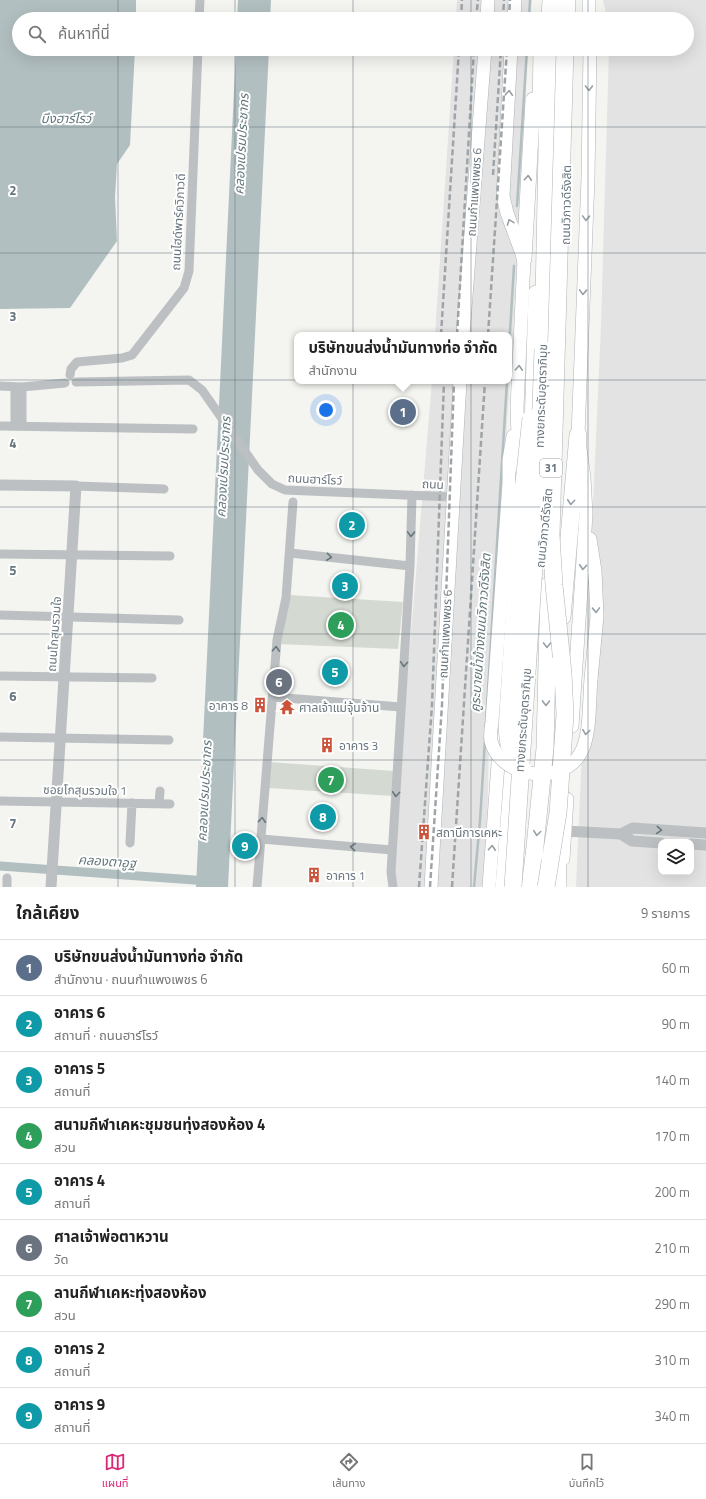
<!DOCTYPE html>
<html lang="th">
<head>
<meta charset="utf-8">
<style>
	:root { --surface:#fff; --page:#f6f6f6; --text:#222; --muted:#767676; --line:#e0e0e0; --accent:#db2777 }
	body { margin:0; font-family:"Titillium Web","Noto Sans Thai",sans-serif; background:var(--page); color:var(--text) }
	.controls { position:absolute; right:12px; bottom:12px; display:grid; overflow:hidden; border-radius:8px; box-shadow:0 4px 16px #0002 }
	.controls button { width:36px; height:36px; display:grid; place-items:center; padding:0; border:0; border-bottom:1px solid var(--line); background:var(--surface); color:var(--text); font:20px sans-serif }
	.you { position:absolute; left:326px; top:410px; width:14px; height:14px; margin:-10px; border:3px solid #fff; border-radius:50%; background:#1a73e8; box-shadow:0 0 0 6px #1a73e833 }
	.badge { display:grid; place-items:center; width:26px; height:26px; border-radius:50%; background:var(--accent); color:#fff; font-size:13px; font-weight:700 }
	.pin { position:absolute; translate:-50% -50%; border:2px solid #fff; box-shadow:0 1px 4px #0006 }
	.popup { position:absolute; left:294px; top:332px; width:218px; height:52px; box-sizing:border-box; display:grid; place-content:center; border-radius:8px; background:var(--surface); filter:drop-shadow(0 1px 3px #0005); font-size:13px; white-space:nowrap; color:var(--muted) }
	.popup b { font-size:15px; color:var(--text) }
	.popup::after { content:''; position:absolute; left:50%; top:100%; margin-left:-8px; border:8px solid transparent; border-top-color:var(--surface) }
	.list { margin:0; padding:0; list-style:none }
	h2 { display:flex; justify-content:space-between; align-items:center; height:52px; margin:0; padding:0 16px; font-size:17px }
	h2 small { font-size:13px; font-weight:400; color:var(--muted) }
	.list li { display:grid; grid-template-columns:26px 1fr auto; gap:12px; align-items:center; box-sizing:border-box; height:56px; padding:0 16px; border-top:1px solid var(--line) }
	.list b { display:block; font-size:15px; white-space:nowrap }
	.list p { margin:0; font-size:13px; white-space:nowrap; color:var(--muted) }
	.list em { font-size:13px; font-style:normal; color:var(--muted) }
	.icon { flex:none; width:22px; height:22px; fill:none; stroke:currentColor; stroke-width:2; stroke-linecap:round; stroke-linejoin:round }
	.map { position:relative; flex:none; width:706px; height:887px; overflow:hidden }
	.search { position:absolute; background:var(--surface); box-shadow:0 4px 16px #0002; left:12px; right:12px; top:12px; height:44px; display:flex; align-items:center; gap:10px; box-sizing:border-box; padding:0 14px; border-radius:22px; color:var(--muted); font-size:15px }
	.sheet { height:556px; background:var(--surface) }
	nav { display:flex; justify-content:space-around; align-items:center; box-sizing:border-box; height:56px; border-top:1px solid var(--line); background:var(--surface); font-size:11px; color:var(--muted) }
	nav a { display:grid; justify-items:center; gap:2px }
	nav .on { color:var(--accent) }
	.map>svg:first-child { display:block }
	.built { fill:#e2e3e2; fill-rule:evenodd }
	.green { fill:#d4d9d1 }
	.water { fill:#b2bfc1 }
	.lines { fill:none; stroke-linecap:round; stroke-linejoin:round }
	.stream { stroke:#b2bfc1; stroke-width:2.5 }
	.canal { stroke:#b2bfc1; stroke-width:9 }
	.secondary-casing { stroke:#afb4b7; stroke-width:14 }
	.trunk-casing { stroke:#b0b3b6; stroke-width:16 }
	.motorway-casing { stroke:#b0b3b6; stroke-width:18 }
	.minor { stroke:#bcc0c2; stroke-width:9 }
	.tertiary { stroke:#bcc0c2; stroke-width:11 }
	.secondary { stroke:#fff; stroke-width:13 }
	.trunk { stroke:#fff; stroke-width:15 }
	.motorway { stroke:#fff; stroke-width:17 }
	.rail { stroke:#9fa4a8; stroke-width:2.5; stroke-dasharray:6 3; stroke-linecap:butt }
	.secondary-bridge-casing { stroke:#afb4b7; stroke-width:14; stroke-linecap:butt }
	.motorway-bridge-casing { stroke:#b0b3b6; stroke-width:18; stroke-linecap:butt }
	.secondary-bridge { stroke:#fff; stroke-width:13 }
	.motorway-bridge { stroke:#fff; stroke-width:17 }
	.oneway { stroke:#959fa5 }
	.oneway2 { stroke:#68767e }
	.grid { fill:none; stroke:#68767e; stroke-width:1; stroke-opacity:0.55 }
	.labels { text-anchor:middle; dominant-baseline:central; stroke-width:4; stroke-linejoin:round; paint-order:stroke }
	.shield { fill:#fff; stroke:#959fa5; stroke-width:1 }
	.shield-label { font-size:11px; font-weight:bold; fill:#68767e }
	.street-label { font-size:12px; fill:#68767e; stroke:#fff }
	.poi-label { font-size:12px; fill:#68767e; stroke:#fff; text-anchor:start }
	.water-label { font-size:13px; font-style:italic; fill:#63777b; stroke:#fff }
	.grid-label { font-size:13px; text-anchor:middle; font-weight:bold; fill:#68767e; stroke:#fff; stroke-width:4; stroke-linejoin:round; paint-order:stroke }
</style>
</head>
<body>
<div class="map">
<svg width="706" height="887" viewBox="0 0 706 887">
	<rect width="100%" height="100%" fill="#f4f4f1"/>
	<path class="built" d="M457,0H532L530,19H456Z
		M603,0H706V887H576L601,326L609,49H687V19H607ZM661,842H691V872H661Z
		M454,49H528L513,335L490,669L487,844L484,887H390L432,381H509V335H435Z"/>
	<path class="green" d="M289,595L403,602L398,649L278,644Z
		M269,762L394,771L393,796L268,788Z"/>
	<path class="water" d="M0,0H136V19H19V49H135L130,145L117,164L115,197L117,241L70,308L0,309Z
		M238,0H271L270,19H237Z
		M236,49H269L228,887H196Z"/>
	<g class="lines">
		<path class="stream" d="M529,19L530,0
			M517,206L527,49
			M509,348L514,266
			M474,887L480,821L507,381"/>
		<path class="canal" d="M0,866L208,881"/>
		<g class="secondary-casing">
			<path id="secondary" d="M589,0V19
				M487,19L488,0
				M514,19L515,0
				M511,49L503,196L507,213L524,259L517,407L519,466
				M463,335L485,49
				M509,483V460L513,436
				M590,539L595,571L597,616L591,679
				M572,726L586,514L584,477L578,435L588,178L590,49
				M563,859L567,799
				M431,887L460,381
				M489,887L501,723"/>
		</g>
		<g class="trunk-casing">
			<path id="trunk" d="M540,113L541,49
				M524,259L533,100
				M532,429L536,293
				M503,887L512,772"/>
		</g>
		<g class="motorway-casing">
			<path id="motorway" d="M550,19L551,0
				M566,19L567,0
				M543,349L549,49
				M562,617L578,435
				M547,664L549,585
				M557,847L558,887
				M530,887L534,856"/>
		</g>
		<path class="minor" d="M199,19L200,0
			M70,375L71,369L77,362L122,358L132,355L184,288L189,271L198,49
			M76,382L189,380L202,390L258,470L272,484L285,490L453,497
			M0,386L22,387L65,383
			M0,426L193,429
			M15,426V387
			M22,426V387
			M76,486L164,489
			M290,553L410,566
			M0,554L170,556
			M0,615L179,620
			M0,676L152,678
			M273,697L401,707
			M0,737L169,740
			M0,801L170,804
			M159,803L160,791
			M261,839L392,850
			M130,843L132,803
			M7,887V878
			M257,887L277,640L286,598L293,502
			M393,887L391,872L410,566L412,495"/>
		<path class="tertiary" d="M0,485L76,486L51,887
			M565,831L621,834L633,828L706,833
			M621,834L632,841L661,843
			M691,844L706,845"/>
		<use href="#secondary" class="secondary"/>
		<use href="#trunk" class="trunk"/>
		<use href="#motorway" class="motorway"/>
		<path class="rail" d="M461,19L462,0
			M476,19L478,0
			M503,19L504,0
			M509,19L510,0
			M493,175L501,49
			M441,335L459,49
			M457,335L474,49
			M488,335L507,49
			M419,887L432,705L444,381
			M430,887L442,705L454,381
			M452,887L485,381"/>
		<g class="secondary-bridge-casing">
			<path id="secondary-bridge" d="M509,483L492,722C491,728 490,735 491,741C500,778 561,786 580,754C591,737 589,699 591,679"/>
		</g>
		<g class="motorway-bridge-casing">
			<path id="motorway-bridge" d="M522,767L509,745L507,729L521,510L531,418
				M534,856L545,748L547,664
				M513,887L537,519L543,349
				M546,887L558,813L565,715L563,673L554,585L551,535L565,49"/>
		</g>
		<use href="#secondary-bridge" class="secondary-bridge"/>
		<use href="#motorway-bridge" class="motorway-bridge"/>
	</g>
	<defs><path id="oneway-chevron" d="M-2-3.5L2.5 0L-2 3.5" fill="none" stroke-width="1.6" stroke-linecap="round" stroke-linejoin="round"/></defs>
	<g class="oneway">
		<use href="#oneway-chevron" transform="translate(589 88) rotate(91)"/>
		<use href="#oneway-chevron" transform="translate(509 93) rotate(-87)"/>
		<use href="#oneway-chevron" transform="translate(528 178) rotate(-87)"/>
		<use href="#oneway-chevron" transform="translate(586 218) rotate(92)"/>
		<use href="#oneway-chevron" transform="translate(510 222) rotate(-111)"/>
		<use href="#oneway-chevron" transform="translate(583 292) rotate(92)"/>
		<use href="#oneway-chevron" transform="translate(519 368) rotate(-87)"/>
		<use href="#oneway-chevron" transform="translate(571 502) rotate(95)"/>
		<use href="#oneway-chevron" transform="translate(583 567) rotate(94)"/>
		<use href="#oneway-chevron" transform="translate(596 610) rotate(88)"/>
		<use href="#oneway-chevron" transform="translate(547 645) rotate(91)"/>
		<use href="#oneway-chevron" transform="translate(546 703) rotate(91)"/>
		<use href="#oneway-chevron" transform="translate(586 732) rotate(97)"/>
		<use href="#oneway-chevron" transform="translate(537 833) rotate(98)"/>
		<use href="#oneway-chevron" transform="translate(492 848) rotate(-86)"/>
	</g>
	<g class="oneway2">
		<use href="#oneway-chevron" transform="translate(411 534) rotate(92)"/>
		<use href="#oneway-chevron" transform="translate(329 557) rotate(6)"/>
		<use href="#oneway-chevron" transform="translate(276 649) rotate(-87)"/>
		<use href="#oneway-chevron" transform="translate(404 664) rotate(94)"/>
		<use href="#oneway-chevron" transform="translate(396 794) rotate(94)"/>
		<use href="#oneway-chevron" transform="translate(262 820) rotate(-86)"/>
		<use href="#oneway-chevron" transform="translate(659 830) rotate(4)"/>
		<use href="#oneway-chevron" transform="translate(353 847) rotate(-175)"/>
	</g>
	<path class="grid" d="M118,0V19M235,0V19M353,0V19M471,0V19M588,0V19M118,49V887M235,49V887M353,49V887M471,49V887M588,49V887M0,127H706M0,253H706M0,380H706M0,507H706M0,634H706M0,760H706"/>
	<defs>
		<g id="building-bare" transform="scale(1.2)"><path d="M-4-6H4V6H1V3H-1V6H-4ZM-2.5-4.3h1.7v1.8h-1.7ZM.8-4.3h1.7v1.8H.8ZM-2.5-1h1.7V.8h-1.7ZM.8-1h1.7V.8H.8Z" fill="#cb533b" stroke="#fff" stroke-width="2.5" paint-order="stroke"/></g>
		<g id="temple-bare" transform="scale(1.2)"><path d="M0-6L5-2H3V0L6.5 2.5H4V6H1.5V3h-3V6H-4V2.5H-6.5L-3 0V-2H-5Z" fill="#cb533b" stroke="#fff" stroke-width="2.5" paint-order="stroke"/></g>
	</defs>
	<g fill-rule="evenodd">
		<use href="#building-bare" x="260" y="705"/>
		<use href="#temple-bare" x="287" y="707"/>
		<use href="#building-bare" x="327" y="745"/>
		<use href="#building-bare" x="424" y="832"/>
		<use href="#building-bare" x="314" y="875"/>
	</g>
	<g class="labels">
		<rect class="shield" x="540" y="459" width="22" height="18" rx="3"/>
		<g class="shield-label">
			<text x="551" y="468">31</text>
		</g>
		<g class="street-label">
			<text transform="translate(474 192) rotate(-86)">ถนนกำแพงเพชร 6</text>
			<text transform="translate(566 205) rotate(-89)">ถนนวิภาวดีรังสิต</text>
			<text transform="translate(178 222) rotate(-87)">ถนนไฮด์พาร์ควิภาวดี</text>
			<text transform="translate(541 396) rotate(-88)">ทางยกระดับอุตราภิมุข</text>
			<text transform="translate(315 479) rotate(3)">ถนนฮาร์โรว์</text>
			<text transform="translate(433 484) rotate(3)">ถนน</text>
			<text transform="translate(544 528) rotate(-84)">ถนนวิภาวดีรังสิต</text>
			<text transform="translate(54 634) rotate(-86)">ถนนโกสุมรวมใจ</text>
			<text transform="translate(445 634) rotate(-87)">ถนนกำแพงเพชร 6</text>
			<text transform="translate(523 720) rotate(-86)">ทางยกระดับอุตราภิมุข</text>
			<text transform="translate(85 790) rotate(1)">ซอยโกสุมรวมใจ 1</text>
		</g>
		<g class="poi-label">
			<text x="248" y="705" text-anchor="end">อาคาร 8</text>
			<text x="299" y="707">ศาลเจ้าแม่จุ้นจ้าน</text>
			<text x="339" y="745">อาคาร 3</text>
			<text x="436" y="832">สถานีการเคหะ</text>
			<text x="326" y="875">อาคาร 1</text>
		</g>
		<g class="water-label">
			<text x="66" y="118">บึงฮาร์โรว์</text>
			<text transform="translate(241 144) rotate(-87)">คลองเปรมประชากร</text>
			<text transform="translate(223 467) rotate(-87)">คลองเปรมประชากร</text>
			<text transform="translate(480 633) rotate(-86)">คูระบายน้ำข้างถนนวิภาวดีรังสิต</text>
			<text transform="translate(204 791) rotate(-87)">คลองเปรมประชากร</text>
			<text transform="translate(107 861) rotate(4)">คลองตาอูฐ</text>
		</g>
	</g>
	<g class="grid-label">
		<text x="13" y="195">2</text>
		<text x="13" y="321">3</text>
		<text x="13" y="448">4</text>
		<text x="13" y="575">5</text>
		<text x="13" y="701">6</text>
		<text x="13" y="828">7</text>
	</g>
</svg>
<div class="controls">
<button><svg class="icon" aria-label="layers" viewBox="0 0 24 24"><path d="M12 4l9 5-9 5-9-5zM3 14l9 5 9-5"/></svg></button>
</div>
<div class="you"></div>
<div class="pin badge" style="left:403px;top:412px;background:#5c6f8a">1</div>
<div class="popup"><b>บริษัทขนส่งน้ำมันทางท่อ จำกัด</b>สำนักงาน</div>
<div class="pin badge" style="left:352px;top:525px;background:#0f9aa8">2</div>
<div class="pin badge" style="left:345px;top:586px;background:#0f9aa8">3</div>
<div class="pin badge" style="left:341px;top:625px;background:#2e9e5b">4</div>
<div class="pin badge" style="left:335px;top:672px;background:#0f9aa8">5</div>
<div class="pin badge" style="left:279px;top:682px;background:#6b7280">6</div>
<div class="pin badge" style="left:331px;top:780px;background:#2e9e5b">7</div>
<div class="pin badge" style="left:323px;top:817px;background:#0f9aa8">8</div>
<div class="pin badge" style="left:245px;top:846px;background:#0f9aa8">9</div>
<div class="search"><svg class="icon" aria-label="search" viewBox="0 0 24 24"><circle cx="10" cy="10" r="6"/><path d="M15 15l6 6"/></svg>ค้นหาที่นี่</div>
</div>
<section class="sheet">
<h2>ใกล้เคียง<small>9 รายการ</small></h2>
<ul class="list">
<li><span class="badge" style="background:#5c6f8a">1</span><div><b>บริษัทขนส่งน้ำมันทางท่อ จำกัด</b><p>สำนักงาน · ถนนกำแพงเพชร 6</p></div><em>60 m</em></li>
<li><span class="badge" style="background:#0f9aa8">2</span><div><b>อาคาร 6</b><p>สถานที่ · ถนนฮาร์โรว์</p></div><em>90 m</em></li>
<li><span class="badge" style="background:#0f9aa8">3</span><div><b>อาคาร 5</b><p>สถานที่</p></div><em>140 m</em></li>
<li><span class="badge" style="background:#2e9e5b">4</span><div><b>สนามกีฬาเคหะชุมชนทุ่งสองห้อง 4</b><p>สวน</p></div><em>170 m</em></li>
<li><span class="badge" style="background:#0f9aa8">5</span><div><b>อาคาร 4</b><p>สถานที่</p></div><em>200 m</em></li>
<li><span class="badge" style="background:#6b7280">6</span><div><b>ศาลเจ้าพ่อตาหวาน</b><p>วัด</p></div><em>210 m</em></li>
<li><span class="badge" style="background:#2e9e5b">7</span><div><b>ลานกีฬาเคหะทุ่งสองห้อง</b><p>สวน</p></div><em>290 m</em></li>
<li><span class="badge" style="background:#0f9aa8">8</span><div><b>อาคาร 2</b><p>สถานที่</p></div><em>310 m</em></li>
<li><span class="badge" style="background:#0f9aa8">9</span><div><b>อาคาร 9</b><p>สถานที่</p></div><em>340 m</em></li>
</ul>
</section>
<nav>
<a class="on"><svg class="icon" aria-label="map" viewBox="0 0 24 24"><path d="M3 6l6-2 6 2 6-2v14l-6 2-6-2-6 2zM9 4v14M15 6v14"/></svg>แผนที่</a>
<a><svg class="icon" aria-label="directions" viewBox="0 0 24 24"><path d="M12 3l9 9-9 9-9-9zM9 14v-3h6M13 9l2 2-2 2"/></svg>เส้นทาง</a>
<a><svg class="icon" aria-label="saved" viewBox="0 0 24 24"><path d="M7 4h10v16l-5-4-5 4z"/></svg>บันทึกไว้</a>
</nav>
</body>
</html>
